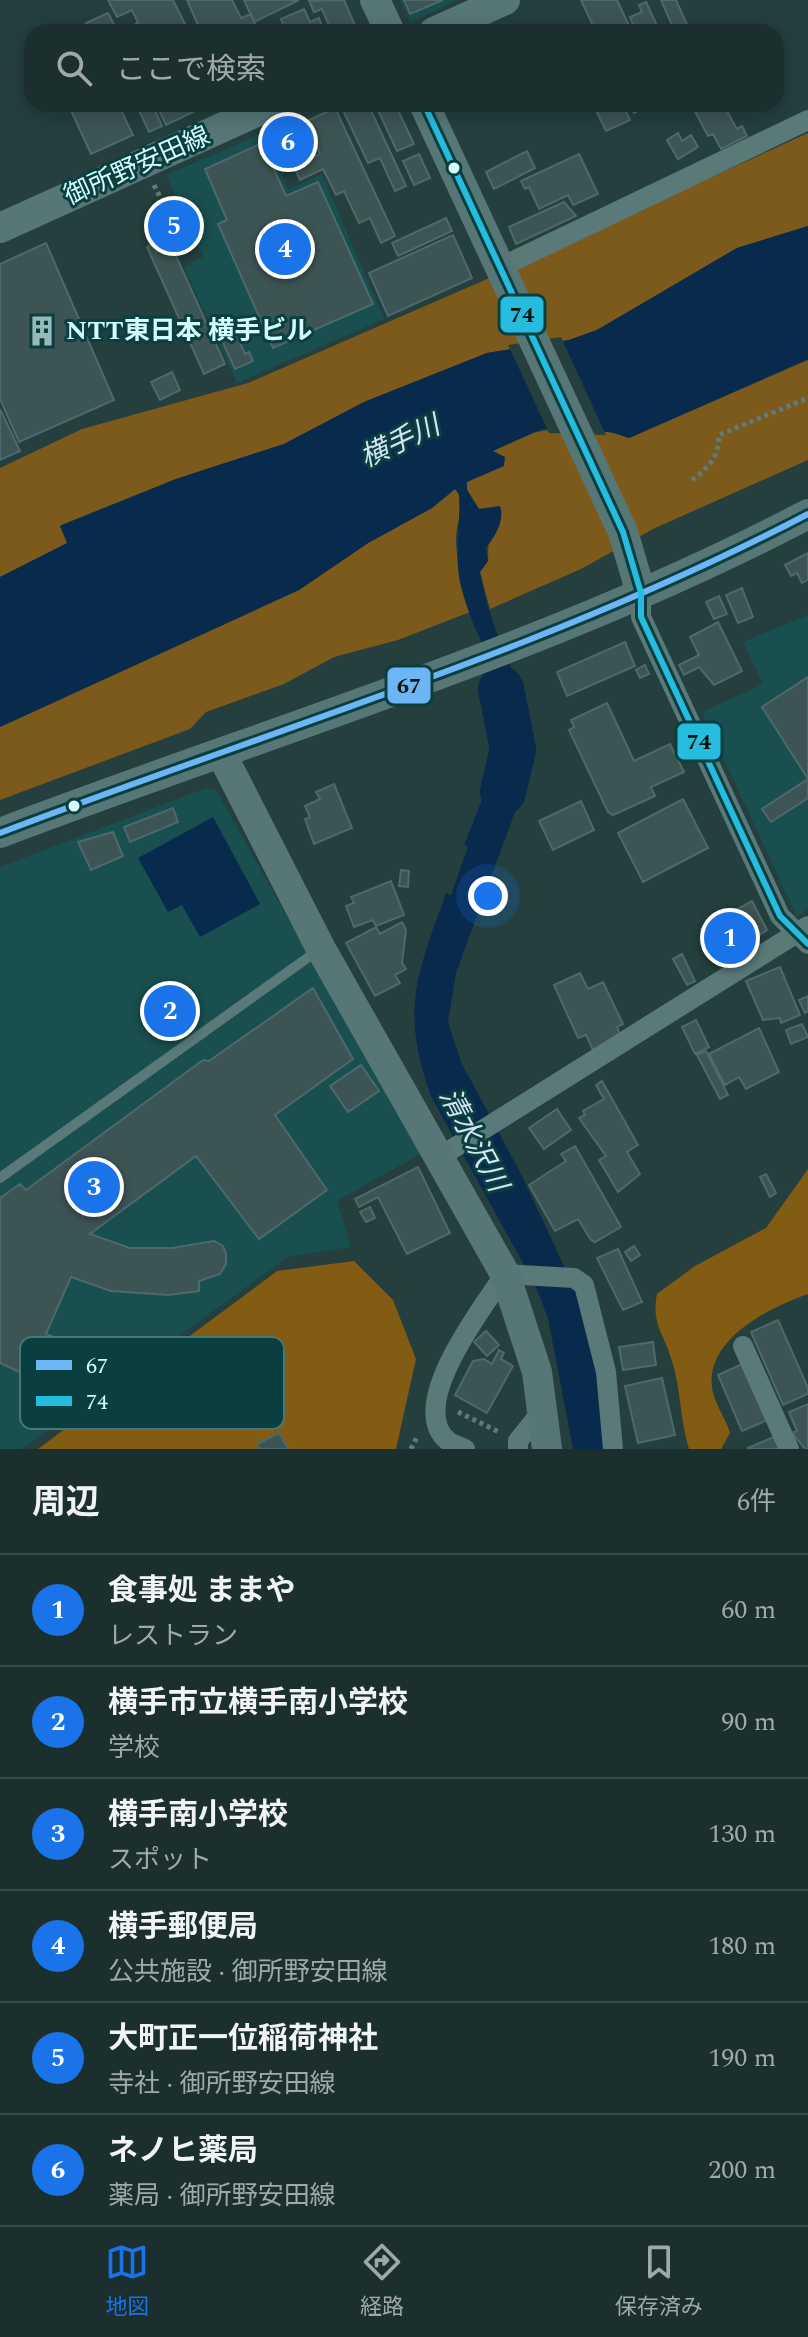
<!DOCTYPE html>
<html lang="ja">
<head>
<meta charset="utf-8">
<style>
	:root { --surface:#1b2f2e; --page:#243736; --text:#f1f3f6; --muted:#a0a9aa; --line:#394a4a; --accent:#1a73e8 }
	body { margin:0; font-family:Spectral,"Noto Sans JP",serif; background:var(--page); color:var(--text) }
	.you { position:absolute; left:488px; top:896px; width:28px; height:28px; margin:-20px; border:6px solid #fff; border-radius:50%; background:#1a73e8; box-shadow:0 0 0 12px #1a73e833 }
	.badge { display:grid; place-items:center; width:52px; height:52px; border-radius:50%; background:var(--accent); color:#fff; font-size:26px; font-weight:700 }
	.pin { position:absolute; translate:-50% -50%; border:4px solid #fff; box-shadow:0 2px 8px #0006 }
	.list { margin:0; padding:0; list-style:none }
	h2 { display:flex; justify-content:space-between; align-items:center; height:104px; margin:0; padding:0 32px; font-size:34px }
	h2 small { font-size:26px; font-weight:400; color:var(--muted) }
	.list li { display:grid; grid-template-columns:52px 1fr auto; gap:24px; align-items:center; box-sizing:border-box; height:112px; padding:0 32px; border-top:2px solid var(--line) }
	.list b { display:block; font-size:30px; white-space:nowrap }
	.list p { margin:0; font-size:26px; white-space:nowrap; color:var(--muted) }
	.list em { font-size:26px; font-style:normal; color:var(--muted) }
	.icon { flex:none; width:44px; height:44px; fill:none; stroke:currentColor; stroke-width:2; stroke-linecap:round; stroke-linejoin:round }
	.map { position:relative; flex:none; width:808px; height:1449px; overflow:hidden }
	.search { position:absolute; background:var(--surface); box-shadow:0 4px 20px #0003; left:24px; right:24px; top:24px; height:88px; display:flex; align-items:center; gap:20px; box-sizing:border-box; padding:0 28px; border-radius:24px; color:var(--muted); font-size:30px }
	.sheet { height:776px; background:var(--surface) }
	nav { display:flex; justify-content:space-around; align-items:center; box-sizing:border-box; height:112px; border-top:2px solid var(--line); background:var(--surface); font-size:22px; color:var(--muted) }
	nav a { display:grid; justify-items:center; gap:4px }
	nav .on { color:var(--accent) }
	.map>svg:first-child { display:block }
	.built { fill:#194f4e }
	.green { fill:#7c5a1b }
	.forest { fill:#835c13 }
	.water { fill:#072a4d }
	.pier { fill:#243f3e }
	.lines { fill:none; stroke-linecap:round; stroke-linejoin:round }
	.river { stroke:#072a4d; stroke-width:46 }
	.building { fill:#3d5455; stroke:#4c696c; stroke-width:2 }
	.path { stroke:#617a7a; stroke-width:5; stroke-dasharray:4 4; stroke-linecap:butt }
	.lane { stroke:#5a7979; stroke-width:10 }
	.street { stroke:#5a7979; stroke-width:20 }
	.secondary { stroke:#577777; stroke-width:30 }
	.bus-1-casing { stroke:#0b3f3f; stroke-width:12 }
	.bus-2-casing { stroke:#0b3f3f; stroke-width:12 }
	.bus-1 { stroke:#6db6f5; stroke-width:6 }
	.bus-2 { stroke:#26bcdd; stroke-width:6 }
	.bus-dot { fill:#d3fdfc; stroke:#0b3f3f; stroke-width:3 }
	.labels { text-anchor:middle; dominant-baseline:central; stroke-width:6; stroke-linejoin:round; paint-order:stroke }
	.street-label { font-size:26px; fill:#d3fdfc; stroke:#0b3f3f }
	.poi-label { font-size:26px; font-weight:bold; fill:#d3fdfc; stroke:#0b3f3f; text-anchor:start }
	.water-label { font-size:28px; font-style:italic; fill:#d3e4f8; stroke:#0b3f3f }
	.key { fill:#0b3f3f; stroke:#477878; stroke-width:2 }
	.key-label { font-size:22px; fill:#d3fdfc }
	.line-badge { stroke:#0b3f3f; stroke-width:3 }
	.pale-badge-label { font-size:22px; text-anchor:middle; font-weight:bold; fill:#111 }
</style>
</head>
<body>
<div class="map">
<svg width="808" height="1449" viewBox="0 0 808 1449">
	<rect width="100%" height="100%" fill="#243f3e"/>
	<path class="built" d="M400,0H457L411,22Z
		M263,133L288,190L322,174L384,319L237,383L184,267L203,257L166,175Z
		M808,615V909L797,917L702,712L763,684L743,642Z
		M206,788L216,790L420,1154L337,1201L351,1247L288,1257L22,1449H0V867Z"/>
	<path class="green" d="M808,133V226L737,248L597,330L569,340L487,353L364,402L284,444L176,479L61,525L68,543L0,577V468L82,429L248,383L533,259Z
		M808,360V460L655,528L581,569L490,609L480,572L488,561L489,508L479,509L467,490V482C478,475 482,462 491,453C521,424 593,424 629,438Z
		M455,489C467,502 456,522 456,538C456,562 464,589 470,612L398,640L334,657L284,684L206,712L190,729L0,800V727L299,590L368,543L432,508Z"/>
	<path class="forest" d="M808,1169V1294C771,1307 706,1338 712,1387C714,1404 725,1416 730,1433L721,1449H689C680,1420 681,1389 672,1361C664,1333 651,1324 657,1294L695,1266L766,1228Z
		M354,1261L393,1300L416,1359L396,1449H38L277,1271Z"/>
	<path class="water" d="M808,226V359L629,438L611,432L542,429L493,451L505,457L504,466L467,482V490L479,509L500,506C505,521 495,536 486,548L488,561L480,572C490,638 531,690 534,760L456,973L448,1022L462,1064L522,1176L575,1290L586,1322L599,1380L604,1449H573L548,1318L535,1285L431,1096C400,1010 417,975 446,893L451,895L468,847L464,845L503,747L505,732L518,730L515,709L507,698C491,661 469,622 460,582C454,552 461,523 459,494L455,489L432,508L368,543L299,590L0,727V577L67,543L60,526L176,479L284,444L364,402L487,353L569,340L597,330L737,248Z
		M213,817L260,904L200,937L182,905L168,912L138,858Z"/>
	<path class="pier" d="M561,337L606,435L549,433L508,345Z"/>
	<g class="lines">
		<path class="river" d="M501,689L513,749L503,792"/>
	</g>
	<path class="building" d="M108,0H173L189,32H121L138,23L132,10L117,17Z
		M187,0H232L241,18L251,14L256,26L248,32H195L193,27L198,25Z
		M244,0H299L254,22Z
		M344,0L358,32H332L322,9L314,12L309,1Z
		M404,0H443L410,14Z
		M581,0H617L632,32H596Z
		M661,0H676L689,29L675,32Z
		M646,2L660,32H636L630,17L642,12L639,5Z
		M304,9L310,22L319,18L324,32H286L281,19Z
		M108,13L118,32H90L86,23Z
		M68,104H118L133,135L91,154Z
		M146,104H152L162,126L149,132L138,108Z
		M156,104H210L166,125Z
		M340,104H368L406,186L395,191L380,158L368,163Z
		M375,104H395L414,144L397,151Z
		M593,104H622L630,120L606,131Z
		M630,104H653L634,113Z
		M691,104H723L737,129L742,126L747,136L721,149L713,134L708,136Z
		M335,108L395,236L381,243L370,218L359,223L344,191L336,195L323,169L300,180L294,167L320,154L305,122Z
		M294,118L310,152L282,165L266,132Z
		M678,133L682,141L691,135L698,147L678,159L667,140Z
		M262,143L286,196L318,182L373,304L273,348L218,224L227,220L205,169Z
		M527,151L535,168L494,189L486,172Z
		M419,154L430,178L414,185L403,161Z
		M579,154L598,194L573,205L568,195L539,209L529,187L525,189L521,181Z
		M169,201L190,245L179,251L158,207Z
		M564,202L576,216L516,244L509,227Z
		M446,218L452,231L398,256L392,243Z
		M453,235L472,278L388,316L369,273Z
		M168,238L225,364L204,374L147,247Z
		M46,243L114,400L19,442L0,399V264Z
		M228,316L245,354L249,352L253,361L235,369L214,323Z
		M172,372L180,390L160,400L151,382Z
		M0,409L20,451L0,460Z
		M808,553V580L802,583L797,573L791,576L785,565Z
		M742,588L753,617L738,623L726,595Z
		M719,596L727,614L714,619L706,602Z
		M718,622L742,671L714,685L699,667L684,675L679,665L699,655L690,637Z
		M625,642L635,666L567,696L557,672Z
		M645,665L649,674L640,678L636,670Z
		M808,677V779L762,707Z
		M607,703L634,761L670,744L684,772L651,787L655,796L613,815L608,812L569,730L574,727L571,720Z
		M808,779V798L771,822L762,809Z
		M334,784L352,828L314,844L305,819L310,817L305,806L320,799L316,792Z
		M683,799L708,848L643,882L618,833Z
		M581,801L594,830L553,850L539,821Z
		M173,808L178,822L130,842L124,827Z
		M113,832L123,856L91,870L78,842Z
		M401,870L409,871L408,887L399,886Z
		M391,881L404,915L376,926L373,920L354,927L346,906L354,903L351,897Z
		M752,901L767,930L719,963L701,929Z
		M402,922L406,930L402,963L406,969L395,975L400,983L375,996L346,943L376,927L380,934Z
		M682,954L695,981L687,985L673,959Z
		M780,967L800,1015L781,1023L780,1018L763,1020L746,981Z
		M580,973L588,989L603,982L623,1024L617,1027L621,1037L593,1050L586,1035L578,1038L554,985Z
		M313,988L353,1059L275,1115L327,1190L259,1239L196,1156L90,1234L130,1248H172L214,1241L223,1246L226,1254V1264L220,1274L199,1281V1291L168,1295L111,1291L71,1277L46,1334L68,1342L75,1351V1367L70,1374H46L43,1383L0,1363V1198L20,1184L26,1190L203,1060L209,1061Z
		M808,996V1011L805,1013L799,1000Z
		M696,1020L709,1047L695,1054L682,1027Z
		M802,1024L808,1037L791,1044L786,1030Z
		M759,1028L779,1072L746,1089L739,1077L725,1085L709,1054Z
		M706,1051L728,1095L720,1099L697,1055Z
		M361,1065L379,1091L348,1112L330,1086Z
		M602,1081L638,1145L627,1152L640,1174L618,1192L599,1160L606,1156L579,1118L585,1115L583,1111L604,1099L596,1085Z
		M557,1109L571,1130L544,1149L529,1128Z
		M575,1146L621,1227L595,1242L591,1240L578,1219L555,1231L529,1185L566,1161L561,1154Z
		M418,1167L450,1233L407,1254L378,1197L359,1207L355,1199Z
		M766,1174L776,1193L770,1197L760,1177Z
		M370,1207L375,1218L366,1222L360,1212Z
		M634,1246L640,1255L631,1261L625,1252Z
		M618,1249L642,1302L623,1310L597,1258Z
		M778,1320L808,1388V1394L783,1405L751,1332Z
		M486,1331L499,1345L487,1356L474,1342Z
		M653,1342L656,1365L623,1370L619,1347Z
		M499,1350L504,1353L501,1359L513,1366L487,1413L455,1395L473,1361L484,1359L492,1364Z
		M744,1363L768,1420L742,1431L718,1375Z
		M662,1378L675,1435L638,1443L625,1386Z
		M808,1404V1449H805L792,1433L797,1431L789,1412Z
		M279,1433L288,1449H260L257,1444Z
		M776,1436L782,1449H748V1448Z"/>
	<g class="lines">
		<path class="path" d="M154,185L162,201
			M692,480C710,466 718,458 719,435L808,398
			M458,1412L499,1432
			M411,1449L418,1435"/>
		<path class="lane" d="M0,1178L317,951"/>
		<path class="street" d="M501,267L808,120
			M641,593V617L780,916L808,944
			M441,1156L808,926
			M743,1346L789,1449
			M465,1449C460,1447 452,1444 448,1441C405,1406 484,1306 505,1274L574,1278L584,1285L606,1372L613,1449
			M518,1449V1441L542,1411"/>
		<path class="secondary" d="M375,0L390,32
			M434,32L505,0
			M424,104L623,532L641,593
			M0,228L274,104
			M221,753L321,949L505,1274L537,1372L547,1449
			M0,833C270,730 551,649 808,514"/>
		<g class="bus-1-casing">
			<path id="bus-1" d="M0,833C270,730 551,649 808,514"/>
		</g>
		<g class="bus-2-casing">
			<path id="bus-2" d="M424,104L623,532L641,593V617L780,916L808,944"/>
		</g>
		<use href="#bus-1" class="bus-1"/>
		<use href="#bus-2" class="bus-2"/>
	</g>
	<defs>
		<g id="building-bare" transform="scale(2.4)"><path d="M-4-6H4V6H1V3H-1V6H-4ZM-2.5-4.3h1.7v1.8h-1.7ZM.8-4.3h1.7v1.8H.8ZM-2.5-1h1.7V.8h-1.7ZM.8-1h1.7V.8H.8Z" fill="#96baba" stroke="#0b3f3f" stroke-width="2.5" paint-order="stroke"/></g>
	</defs>
	<g fill-rule="evenodd">
		<use href="#building-bare" x="42" y="331"/>
	</g>
	<g class="bus-dot">
		<circle cx="454" cy="168" r="7"/>
		<circle cx="74" cy="806" r="7"/>
	</g>
	<g class="labels">
		<g class="street-label">
			<text transform="translate(137 166) rotate(-24)">御所野安田線</text>
		</g>
		<g class="poi-label">
			<text x="66" y="331">NTT東日本 横手ビル</text>
		</g>
		<g class="water-label">
			<text transform="translate(400 442) rotate(-25)">横手川</text>
			<text transform="translate(473 1140) rotate(62)">清水沢川</text>
		</g>
	</g>
	<rect x="20" y="1337" width="264" height="92" rx="12" class="key"/>
	<rect x="36" y="1360" width="36" height="10" fill="#6db6f5"/>
	<rect x="36" y="1396" width="36" height="10" fill="#26bcdd"/>
	<g class="key-label">
		<text x="86" y="1373">67</text>
		<text x="86" y="1409">74</text>
	</g>
	<g class="line-badge">
		<rect x="499" y="295" width="46" height="39" rx="8" fill="#26bcdd"/>
		<rect x="386" y="666" width="46" height="39" rx="8" fill="#6db6f5"/>
		<rect x="676" y="722" width="46" height="39" rx="8" fill="#26bcdd"/>
	</g>
	<g class="pale-badge-label">
		<text x="522" y="322">74</text>
		<text x="409" y="693">67</text>
		<text x="699" y="749">74</text>
	</g>
</svg>
<div class="you"></div>
<div class="pin badge" style="left:730px;top:938px">1</div>
<div class="pin badge" style="left:170px;top:1011px">2</div>
<div class="pin badge" style="left:94px;top:1187px">3</div>
<div class="pin badge" style="left:285px;top:249px">4</div>
<div class="pin badge" style="left:174px;top:226px">5</div>
<div class="pin badge" style="left:288px;top:142px">6</div>
<div class="search"><svg class="icon" aria-label="search" viewBox="0 0 24 24"><circle cx="10" cy="10" r="6"/><path d="M15 15l6 6"/></svg>ここで検索</div>
</div>
<section class="sheet">
<h2>周辺<small>6件</small></h2>
<ul class="list">
<li><span class="badge">1</span><div><b>食事処 ままや</b><p>レストラン</p></div><em>60 m</em></li>
<li><span class="badge">2</span><div><b>横手市立横手南小学校</b><p>学校</p></div><em>90 m</em></li>
<li><span class="badge">3</span><div><b>横手南小学校</b><p>スポット</p></div><em>130 m</em></li>
<li><span class="badge">4</span><div><b>横手郵便局</b><p>公共施設 · 御所野安田線</p></div><em>180 m</em></li>
<li><span class="badge">5</span><div><b>大町正一位稲荷神社</b><p>寺社 · 御所野安田線</p></div><em>190 m</em></li>
<li><span class="badge">6</span><div><b>ネノヒ薬局</b><p>薬局 · 御所野安田線</p></div><em>200 m</em></li>
</ul>
</section>
<nav>
<a class="on"><svg class="icon" aria-label="map" viewBox="0 0 24 24"><path d="M3 6l6-2 6 2 6-2v14l-6 2-6-2-6 2zM9 4v14M15 6v14"/></svg>地図</a>
<a><svg class="icon" aria-label="directions" viewBox="0 0 24 24"><path d="M12 3l9 9-9 9-9-9zM9 14v-3h6M13 9l2 2-2 2"/></svg>経路</a>
<a><svg class="icon" aria-label="saved" viewBox="0 0 24 24"><path d="M7 4h10v16l-5-4-5 4z"/></svg>保存済み</a>
</nav>
</body>
</html>
